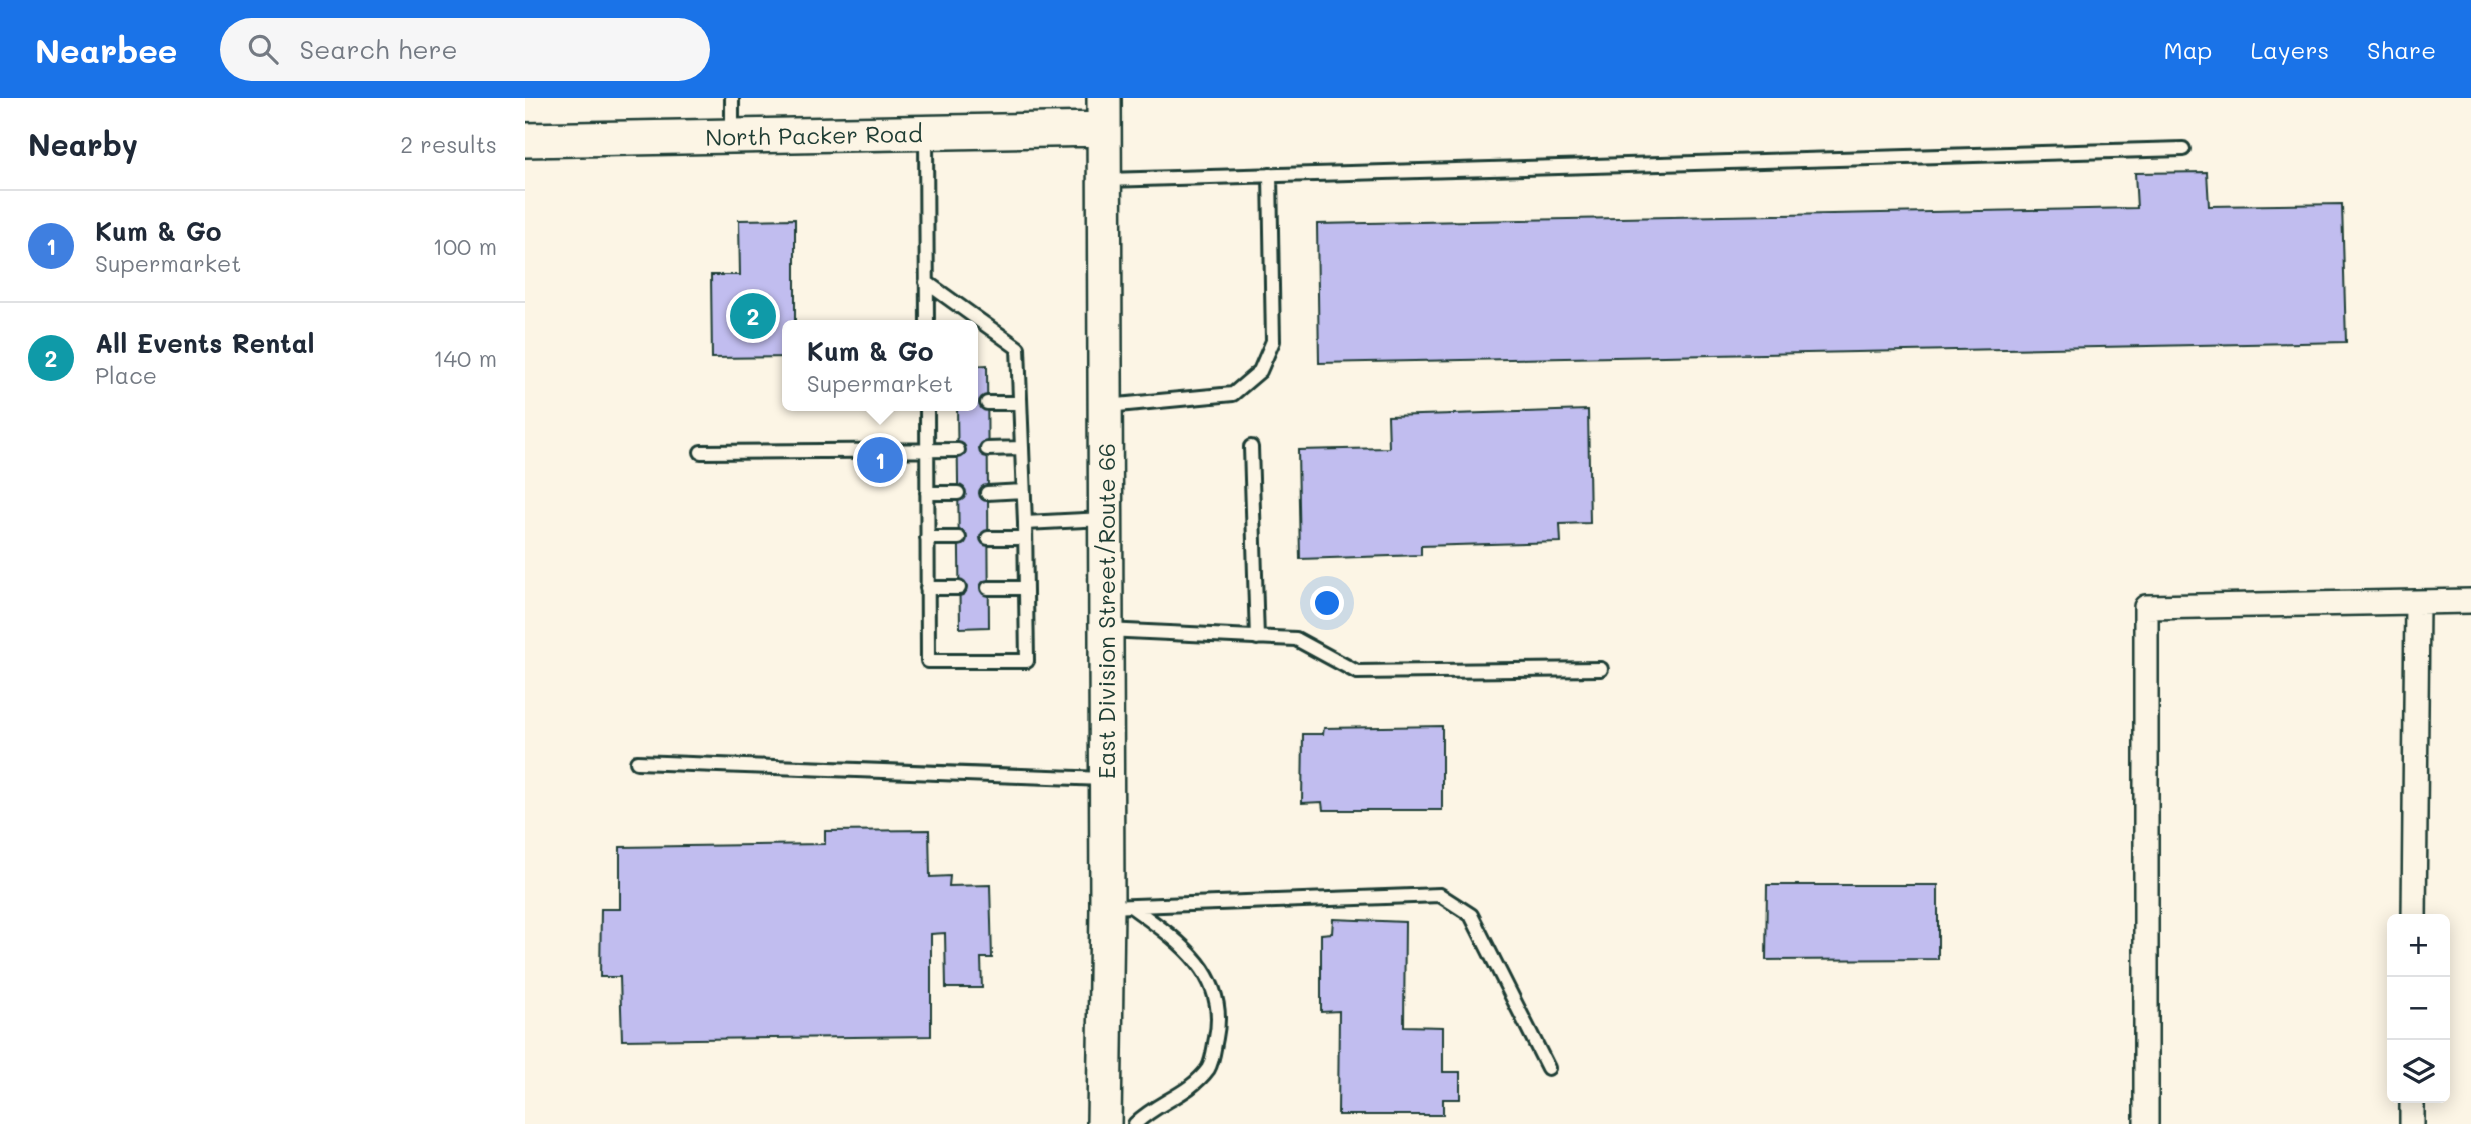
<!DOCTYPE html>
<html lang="en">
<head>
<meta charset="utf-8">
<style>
	:root { --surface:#fff; --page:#f6f6f7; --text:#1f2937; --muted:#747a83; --line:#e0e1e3; --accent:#1a73e8 }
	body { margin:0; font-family:Mali,sans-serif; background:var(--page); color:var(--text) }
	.controls { position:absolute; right:21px; bottom:21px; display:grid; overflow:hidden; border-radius:10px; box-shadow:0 4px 18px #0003 }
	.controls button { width:63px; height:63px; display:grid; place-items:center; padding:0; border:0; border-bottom:2px solid var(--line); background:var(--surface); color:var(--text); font:35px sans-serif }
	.you { position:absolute; left:803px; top:506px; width:24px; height:24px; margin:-18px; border:5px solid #fff; border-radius:50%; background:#1a73e8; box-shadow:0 0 0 10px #1a73e833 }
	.badge { display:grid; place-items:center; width:46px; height:46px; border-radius:50%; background:var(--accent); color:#fff; font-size:23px; font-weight:700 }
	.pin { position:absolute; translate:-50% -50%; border:4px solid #fff; box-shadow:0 2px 7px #0006 }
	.popup { position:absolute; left:257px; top:222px; width:196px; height:91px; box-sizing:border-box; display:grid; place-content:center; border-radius:10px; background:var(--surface); filter:drop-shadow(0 2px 5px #0005); font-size:23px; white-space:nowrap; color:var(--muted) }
	.popup b { font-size:26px; color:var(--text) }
	.popup::after { content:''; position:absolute; left:50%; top:100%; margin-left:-14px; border:14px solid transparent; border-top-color:var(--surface) }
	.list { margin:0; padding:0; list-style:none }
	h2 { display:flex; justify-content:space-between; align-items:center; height:91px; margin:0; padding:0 28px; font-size:30px }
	h2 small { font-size:23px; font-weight:400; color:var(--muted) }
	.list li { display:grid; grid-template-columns:46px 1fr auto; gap:21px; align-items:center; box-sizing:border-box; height:112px; padding:0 28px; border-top:2px solid var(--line) }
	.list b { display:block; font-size:26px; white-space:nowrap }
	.list p { margin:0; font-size:23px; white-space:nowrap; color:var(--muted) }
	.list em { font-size:23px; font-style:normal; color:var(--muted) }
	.icon { flex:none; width:38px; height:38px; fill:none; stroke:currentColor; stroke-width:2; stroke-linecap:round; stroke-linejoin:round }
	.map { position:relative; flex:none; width:1946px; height:1026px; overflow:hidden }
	header { display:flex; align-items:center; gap:42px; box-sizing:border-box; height:98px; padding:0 35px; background:var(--accent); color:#fff }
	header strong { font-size:33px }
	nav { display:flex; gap:38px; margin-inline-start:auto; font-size:24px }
	.search { width:490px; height:63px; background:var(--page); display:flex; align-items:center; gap:18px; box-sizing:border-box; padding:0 24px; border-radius:38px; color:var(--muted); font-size:26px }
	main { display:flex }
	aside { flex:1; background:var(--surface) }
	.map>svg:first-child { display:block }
	.building { fill:#c1bdef; stroke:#1f3d34; stroke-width:2 }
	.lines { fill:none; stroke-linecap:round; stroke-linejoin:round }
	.lane-casing { stroke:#1f3d34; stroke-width:18 }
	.street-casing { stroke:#1f3d34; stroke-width:28 }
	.secondary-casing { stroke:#1f3d34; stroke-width:38 }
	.lane { stroke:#fcf5e5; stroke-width:12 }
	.street { stroke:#fcf5e5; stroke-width:23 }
	.secondary { stroke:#fcf5e5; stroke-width:33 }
	.labels { text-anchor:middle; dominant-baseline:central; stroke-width:5; stroke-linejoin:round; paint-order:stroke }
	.street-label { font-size:23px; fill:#1f3d34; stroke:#fcf5e5 }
</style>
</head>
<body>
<header>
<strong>Nearbee</strong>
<div class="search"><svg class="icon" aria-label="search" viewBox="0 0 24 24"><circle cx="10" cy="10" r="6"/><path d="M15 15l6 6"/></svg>Search here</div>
<nav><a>Map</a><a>Layers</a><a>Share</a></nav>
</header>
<main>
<aside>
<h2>Nearby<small>2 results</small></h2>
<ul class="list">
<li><span class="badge" style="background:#3f7fe0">1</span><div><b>Kum &amp; Go</b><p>Supermarket</p></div><em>100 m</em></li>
<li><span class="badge" style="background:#0f9aa8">2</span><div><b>All Events Rental</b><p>Place</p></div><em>140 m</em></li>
</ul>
</aside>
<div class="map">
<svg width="1946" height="1026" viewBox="0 0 1946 1026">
	<rect width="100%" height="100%" fill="#fcf5e5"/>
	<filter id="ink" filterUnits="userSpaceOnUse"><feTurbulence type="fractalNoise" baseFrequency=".0143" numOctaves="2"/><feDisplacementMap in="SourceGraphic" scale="14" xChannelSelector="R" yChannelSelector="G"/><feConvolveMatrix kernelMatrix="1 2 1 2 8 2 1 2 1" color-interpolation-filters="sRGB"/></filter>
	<g filter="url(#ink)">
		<path class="building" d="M1682,74L1684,108L1817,106L1821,244L794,265L792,126L1612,110L1610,75Z
			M270,121V227H262V259L187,260L186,177H215L214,122Z
			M462,267L464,529L435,530L432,308H448V268Z
			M1063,312L1065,425L1035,426L1036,444L896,448V457L775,461L773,352L864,350L863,318Z
			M917,628V712H798L797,704L777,705L778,636H798L799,630Z
			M404,732L405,779L425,778L424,788L465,787L467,860H456L457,890H421L420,835L406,836V938L97,942L95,879H75L76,811H95V749L300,746V733Z
			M1242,787H1413V861L1241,862Z
			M808,821L880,824L879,928L918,929V974H935V1001H918V1017H813L814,913L796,914V836L807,835Z"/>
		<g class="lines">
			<g class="lane-casing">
				<path id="lane" d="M207,0V38
					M401,35L402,227
					M581,82L1658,51
					M401,184L493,250L500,425L579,421
					M462,305H495
					M402,308L403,563H502L500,425
					M582,308L708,296L735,273L748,243L745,77
					M726,349L732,540
					M462,351L497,350
					M176,354L433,352
					M402,395H433
					M462,395L498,393
					M402,440H434
					M463,440H500
					M402,490H434
					M463,490H501
					M581,532L771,541L832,574L1076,571
					M112,664L580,681
					M582,809L915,797L946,817L1023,970
					M607,809C653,842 704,876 691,940C689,949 688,963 683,971C664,997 632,1004 610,1026"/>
			</g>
			<g class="street-casing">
				<path id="street" d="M1889,821L1892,504
					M1621,1026V509L1946,503
					M1887,1026V1000"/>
			</g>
			<g class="secondary-casing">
				<path id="secondary" d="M579,0L582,809L579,1026
					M0,42L578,31"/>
			</g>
			<use href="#lane" class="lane"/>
			<use href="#street" class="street"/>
			<use href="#secondary" class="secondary"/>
		</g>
	</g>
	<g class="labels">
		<g class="street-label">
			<text transform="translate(289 37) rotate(-1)">North Packer Road</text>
			<text transform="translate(581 513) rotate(-90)">East Division Street/Route 66</text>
		</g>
	</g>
</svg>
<div class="controls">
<button>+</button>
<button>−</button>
<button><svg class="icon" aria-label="layers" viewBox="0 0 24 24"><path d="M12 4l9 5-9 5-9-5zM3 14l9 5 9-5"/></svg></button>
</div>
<div class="you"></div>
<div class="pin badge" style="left:355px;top:362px;background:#3f7fe0">1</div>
<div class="popup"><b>Kum &amp; Go</b>Supermarket</div>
<div class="pin badge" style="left:228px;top:218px;background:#0f9aa8">2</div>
</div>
</main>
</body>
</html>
